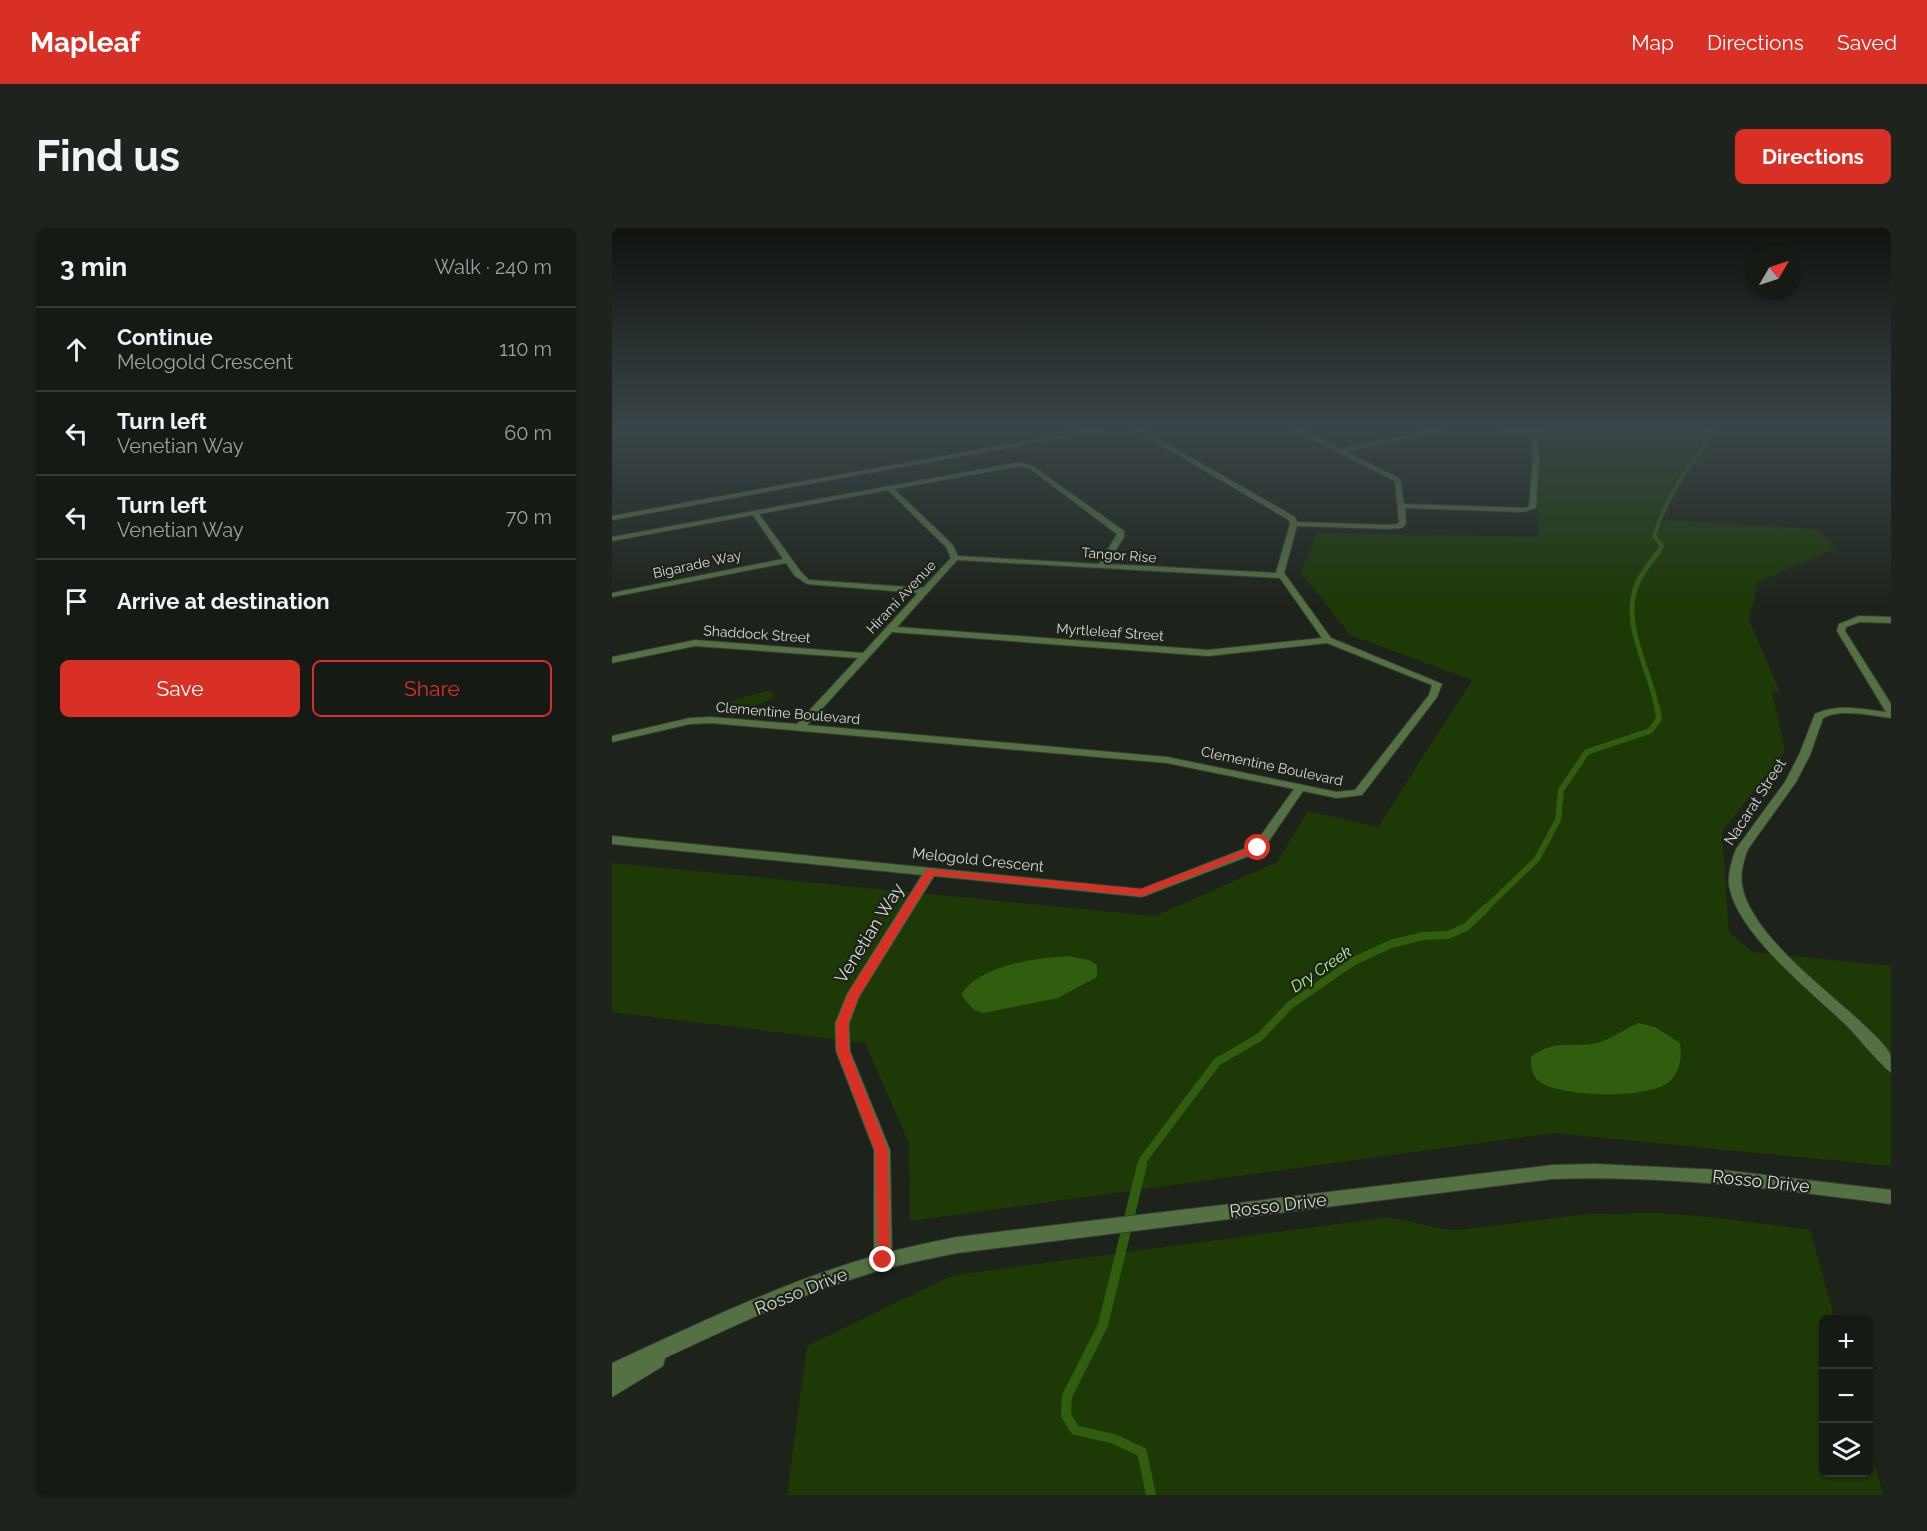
<!DOCTYPE html>
<html lang="en">
<head>
<meta charset="utf-8">
<style>
	:root { --surface:#161a14; --page:#1f231d; --text:#f1f3f6; --muted:#9ea1a0; --line:#353834; --accent:#d93025 }
	body { margin:0; font-family:Raleway,sans-serif; background:var(--page); color:var(--text) }
	.controls { position:absolute; right:18px; bottom:18px; display:grid; overflow:hidden; border-radius:9px; box-shadow:0 2px 4px #0004 }
	.controls button { width:54px; height:54px; display:grid; place-items:center; padding:0; border:0; border-bottom:2px solid var(--line); background:var(--surface); color:var(--text); font:30px sans-serif }
	.compass { position:absolute; left:1135px; top:18px; width:54px; height:54px; border-radius:50%; background:var(--surface); box-shadow:0 2px 4px #0004; rotate:51deg }
	.stop { position:absolute; width:18px; height:18px; margin:-14px; border:4px solid #d93025; border-radius:50%; background:#fff }
	.stop.end { background:#d93025; border-color:#fff; box-shadow:0 2px 6px #0008 }
	.list { margin:0; padding:0; list-style:none }
	h2 { display:flex; justify-content:space-between; align-items:center; height:78px; margin:0; padding:0 24px; font-size:26px }
	h2 small { font-size:20px; font-weight:400; color:var(--muted) }
	.list li { display:grid; grid-template-columns:39px 1fr auto; gap:18px; align-items:center; box-sizing:border-box; height:84px; padding:0 24px; border-top:2px solid var(--line) }
	.list b { display:block; font-size:22px; white-space:nowrap }
	.list p { margin:0; font-size:20px; white-space:nowrap; color:var(--muted) }
	.list em { font-size:20px; font-style:normal; color:var(--muted) }
	.actions { display:flex; gap:12px; padding:18px 24px }
	.actions a { flex:1; padding:14px 0; border:2px solid var(--accent); border-radius:9px; text-align:center; font-size:21px; color:var(--accent) }
	.actions .main { background:var(--accent); color:#fff }
	.icon { flex:none; width:33px; height:33px; fill:none; stroke:currentColor; stroke-width:2; stroke-linecap:round; stroke-linejoin:round }
	.map { position:relative; flex:none; width:1279px; height:1267px; overflow:hidden; border-radius:9px }
	header { display:flex; align-items:center; gap:36px; box-sizing:border-box; height:84px; padding:0 30px; background:var(--accent); color:#fff }
	header strong { font-size:28px }
	nav { display:flex; gap:33px; margin-inline-start:auto; font-size:21px }
	.intro { display:flex; align-items:center; justify-content:space-between; box-sizing:border-box; height:144px; padding:0 36px }
	h1 { margin:0; font-size:42px }
	.button { padding:15px 27px; border-radius:9px; background:var(--accent); color:#fff; font-size:21px; font-weight:700 }
	main { display:flex; gap:36px; padding:0 36px }
	aside { flex:1; background:var(--surface); border-radius:9px; box-shadow:0 2px 4px #0004 }
	.map>svg:first-child { display:block }
	.green { fill:#1c3906 }
	.water { fill:#315d0e }
	.lines { fill:none; stroke-linecap:round; stroke-linejoin:round }
	.stream-far4 { stroke:#315d0e; stroke-width:4 }
	.stream-far3 { stroke:#315d0e; stroke-width:5 }
	.stream-far2 { stroke:#315d0e; stroke-width:6 }
	.stream-far1 { stroke:#315d0e; stroke-width:8 }
	.stream { stroke:#315d0e; stroke-width:10 }
	.minor-casing { stroke:#373d34; stroke-width:2 }
	.tertiary-casing { stroke:#373d34; stroke-width:2 }
	.minor { fill:#537142; fill-rule:evenodd }
	.tertiary { fill:#537142; fill-rule:evenodd }
	.route { fill:#d93025 }
	.labels { text-anchor:middle; dominant-baseline:central; stroke-width:4.5; stroke-linejoin:round; paint-order:stroke }
	.far-street-label { font-size:14px; fill:#d6dad4; stroke:#1d231a }
	.street-label { font-size:15px; fill:#d6dad4; stroke:#1d231a }
	.water-label { font-size:16px; font-style:italic; fill:#b6f792; stroke:#1d231a }
	.near-street-label { font-size:18px; fill:#d6dad4; stroke:#1d231a }
</style>
</head>
<body>
<header>
<strong>Mapleaf</strong>
<nav><a>Map</a><a>Directions</a><a>Saved</a></nav>
</header>
<div class="intro"><h1>Find us</h1><a class="button">Directions</a></div>
<main>
<aside>
<h2>3 min<small>Walk · 240 m</small></h2>
<ul class="list">
<li><svg class="icon" aria-label="ahead" viewBox="0 0 24 24"><path d="M12 20V5M6 11l6-6 6 6"/></svg><div><b>Continue</b><p>Melogold Crescent</p></div><em>110 m</em></li>
<li><svg class="icon" aria-label="left" viewBox="0 0 24 24"><path d="M17 20v-9H6M10 6l-5 5 5 5"/></svg><div><b>Turn left</b><p>Venetian Way</p></div><em>60 m</em></li>
<li><svg class="icon" aria-label="left" viewBox="0 0 24 24"><path d="M17 20v-9H6M10 6l-5 5 5 5"/></svg><div><b>Turn left</b><p>Venetian Way</p></div><em>70 m</em></li>
<li><svg class="icon" aria-label="arrive" viewBox="0 0 24 24"><path d="M6 21V4h12l-3 4 3 4H6"/></svg><div><b>Arrive at destination</b></div></li>
</ul>
<div class="actions"><a class="main">Save</a><a>Share</a></div>
</aside>
<div class="map">
<svg width="1279" height="1267" viewBox="0 0 1279 1267">
	<rect width="100%" height="100%" fill="#1d231a"/>
	<path class="green" d="M918,201H1104C1103,214 1094,221 1092,234L1079,239L1050,292L1205,301L1225,320L1146,354L1137,392L1168,464H1160L1173,523L1110,604L1117,704L1140,724L1279,738V938L942,905L298,993L297,915L253,815L0,784V635L543,688L665,634L696,583L766,599L860,452L738,407L689,344L705,305L927,309Z
		M158,462L163,469C149,476 133,484 119,473Z
		M1046,985L1099,989L1198,1002L1223,1091L1212,1092V1244H1256L1257,1215L1271,1267H175L195,1118L335,1050L349,1046L771,990C797,990 821,1003 847,1002L975,986Z"/>
	<path class="water" d="M456,728L477,732L485,737V749L446,770L372,785L362,782L349,767C367,737 424,730 456,728Z
		M1027,795L1043,799L1068,815C1070,827 1069,843 1058,853C1039,872 949,869 928,854C919,848 919,838 919,829C941,812 954,819 979,816C997,814 1011,801 1027,795Z"/>
	<g class="lines">
		<path class="stream-far4" d="M1046,324L1050,318L1042,308C1049,285 1064,256 1078,237C1088,224 1095,217 1099,201"/>
		<path class="stream-far3" d="M1045,481C1038,439 1005,391 1028,350C1033,340 1041,332 1047,323"/>
		<path class="stream-far2" d="M873,681L925,631L946,592L949,562L975,524L1038,503L1047,491L1045,479"/>
		<path class="stream-far1" d="M529,938L531,932L605,834L648,809L678,777L742,733L779,716L811,708L836,707L854,699L874,680"/>
		<path class="stream" d="M530,937L491,1097L455,1168L454,1187L463,1202L502,1211L530,1224L539,1267"/>
		<g class="minor-casing">
			<path id="minor" d="M521,201H529L683,289L685,294L776,297L785,296L787,294L783,253L680,201H689L728,221L822,201H836L734,224L788,251L792,276L911,280L917,279L921,232L918,205L880,201H924L927,232L924,280L911,284L793,280L794,296L790,300L776,301L685,298L672,345L719,410L830,456L825,469L750,567L725,570L691,563L650,623L530,669L322,648L247,769L237,796L238,823L278,922L280,1032L277,1038L271,1040L265,1038L262,1032V922L224,823L223,796L235,766L310,647L0,616V608L529,661L642,617L682,561L555,535L99,495L78,496L0,514V508L78,490L99,489L185,496L246,430L83,418L0,435V429L83,412L251,425L306,365L195,356L183,348L174,335L0,369V365L171,331L141,287L0,313V309L409,234L422,239L512,303V309L495,336L664,345L678,296L677,292ZM409,238L418,241L505,306L487,336L346,328L340,316L282,261ZM276,262L334,319L339,330L311,360L197,352L189,344L147,286ZM345,332L668,350L710,410L596,422L285,399ZM280,404L596,428L715,415L820,457L817,467L743,562L725,564L555,529L195,497Z
				M1247,388L1279,389V395L1248,394L1234,399L1233,403L1279,476V490C1259,488 1230,480 1211,490L1198,527L1184,554L1136,621C1132,631 1128,646 1130,657C1138,707 1218,764 1253,798C1261,806 1272,815 1278,826C1279,830 1279,838 1279,844C1273,842 1243,806 1235,798C1200,764 1125,706 1117,657C1116,646 1120,631 1124,621L1173,554L1187,527L1203,486C1225,475 1251,481 1274,484L1225,403L1227,396Z"/>
		</g>
		<g class="tertiary-casing">
			<path id="tertiary" d="M481,201H497L0,292V288Z
				M983,936L1110,942L1279,962V976C1166,961 1054,947 940,951L345,1025C315,1031 285,1037 256,1046C186,1067 119,1099 53,1130L51,1138L0,1169V1135C83,1097 167,1056 255,1030C285,1021 315,1015 345,1009L940,937Z"/>
		</g>
		<use href="#minor" class="minor"/>
		<use href="#tertiary" class="tertiary"/>
	</g>
	<linearGradient id="sky" x2="0" y2="1"><stop stop-color="#10130e"/><stop offset="0.53" stop-color="#3a4549"/><stop offset="1" stop-color="#3a4549" stop-opacity="0"/></linearGradient>
	<rect width="1279" height="379" fill="url(#sky)"/>
	<path class="route" d="M643,618L651,620L530,668L321,647L246,770L236,796L237,823L276,922L278,1032L271,1039L266,1037L263,922L225,823L224,796L236,766L315,641L529,661Z"/>
	<g class="labels">
		<g class="far-street-label">
			<text transform="translate(507 327) rotate(4)">Tangor Rise</text>
			<text transform="translate(85 336) rotate(-12)">Bigarade Way</text>
			<text transform="translate(289 369) rotate(-47)">Hirami Avenue</text>
			<text transform="translate(498 404) rotate(4)">Myrtleleaf Street</text>
			<text transform="translate(145 406) rotate(4)">Shaddock Street</text>
			<text transform="translate(176 485) rotate(5)">Clementine Boulevard</text>
			<text transform="translate(660 538) rotate(12)">Clementine Boulevard</text>
		</g>
		<g class="street-label">
			<text transform="translate(1143 574) rotate(-57)">Nacarat Street</text>
			<text transform="translate(366 632) rotate(6)">Melogold Crescent</text>
		</g>
		<g class="water-label">
			<text transform="translate(709 741) rotate(-34)">Dry Creek</text>
		</g>
		<g class="near-street-label">
			<text transform="translate(257 705) rotate(-58)">Venetian Way</text>
			<text transform="translate(1149 953) rotate(6)">Rosso Drive</text>
			<text transform="translate(666 977) rotate(-7)">Rosso Drive</text>
			<text transform="translate(189 1063) rotate(-22)">Rosso Drive</text>
		</g>
	</g>
</svg>
<div class="controls">
<button>+</button>
<button>−</button>
<button><svg class="icon" aria-label="layers" viewBox="0 0 24 24"><path d="M12 4l9 5-9 5-9-5zM3 14l9 5 9-5"/></svg></button>
</div>
<svg class="compass" viewBox="-18 -18 36 36"><path d="M0-13l5 13h-10z" fill="#e53935"/><path d="M0 13l5-13h-10z" fill="#9ea1a0"/></svg>
<div class="stop" style="left:646px;top:620px"></div>
<div class="stop end" style="left:271px;top:1032px"></div>
</div>
</main>
</body>
</html>
